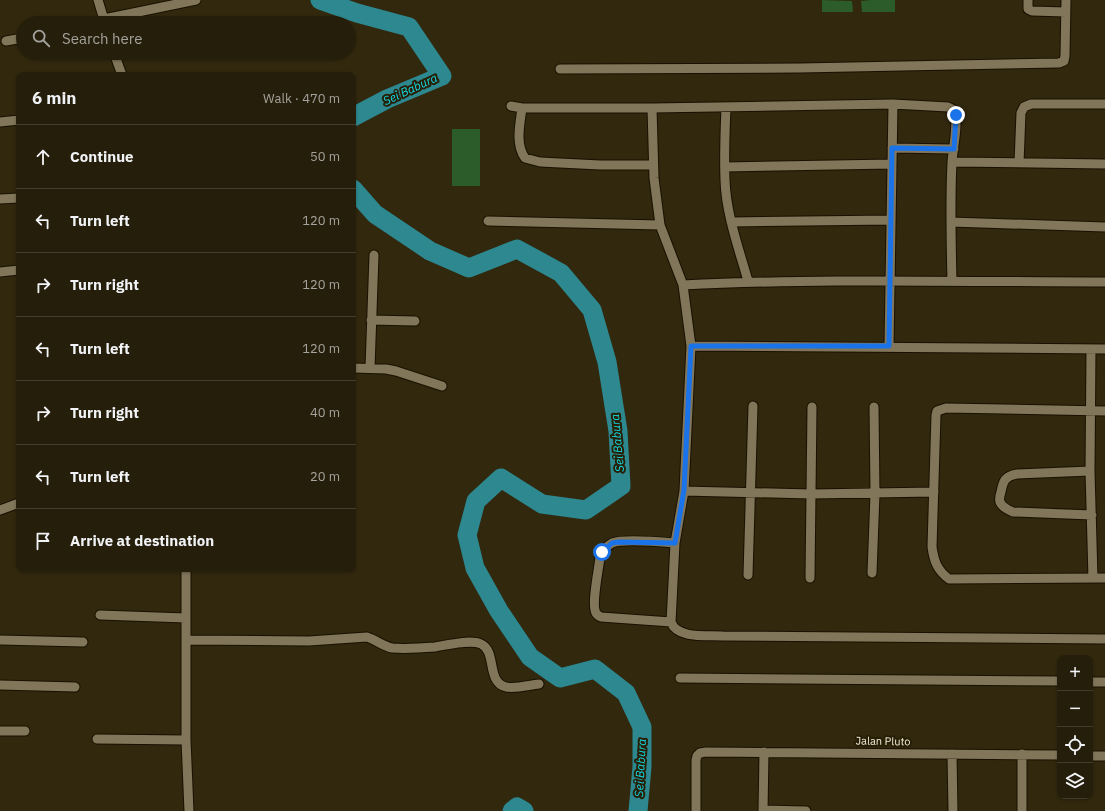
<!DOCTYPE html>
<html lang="en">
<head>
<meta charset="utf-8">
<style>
	:root { --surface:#251e0a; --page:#2d2713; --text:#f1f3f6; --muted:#a3a29c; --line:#423c2b }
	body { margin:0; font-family:"IBM Plex Sans",sans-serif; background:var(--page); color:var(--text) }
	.controls { position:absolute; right:12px; bottom:12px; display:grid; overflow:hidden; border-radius:8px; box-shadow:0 1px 3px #0004 }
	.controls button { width:36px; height:36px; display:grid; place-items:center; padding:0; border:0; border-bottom:1px solid var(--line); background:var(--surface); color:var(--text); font:20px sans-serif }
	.stop { position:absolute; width:12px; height:12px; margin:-9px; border:3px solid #1a73e8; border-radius:50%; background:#fff }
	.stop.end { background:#1a73e8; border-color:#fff; box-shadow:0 1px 4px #0008 }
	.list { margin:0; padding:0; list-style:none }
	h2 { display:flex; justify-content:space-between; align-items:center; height:52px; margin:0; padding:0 16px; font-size:17px }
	h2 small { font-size:13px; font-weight:400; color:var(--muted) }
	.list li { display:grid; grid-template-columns:26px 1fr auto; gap:12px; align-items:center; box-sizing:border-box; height:64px; padding:0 16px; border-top:1px solid var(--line) }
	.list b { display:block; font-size:15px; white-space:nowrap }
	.list em { font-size:13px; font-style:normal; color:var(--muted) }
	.icon { flex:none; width:22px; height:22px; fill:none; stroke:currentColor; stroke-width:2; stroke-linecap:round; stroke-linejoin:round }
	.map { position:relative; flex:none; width:1105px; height:811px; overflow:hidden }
	.search { position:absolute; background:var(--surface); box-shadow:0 1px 3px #0004; left:16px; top:16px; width:340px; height:44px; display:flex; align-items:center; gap:10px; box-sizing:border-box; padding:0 14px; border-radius:22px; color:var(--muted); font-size:15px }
	.panel { position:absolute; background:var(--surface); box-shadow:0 1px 3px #0004; left:16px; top:72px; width:340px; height:500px; border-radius:8px }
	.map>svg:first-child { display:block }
	.green { fill:#2b5c29 }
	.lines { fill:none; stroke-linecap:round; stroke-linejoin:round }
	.river { stroke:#2d888f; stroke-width:19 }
	.minor-casing { stroke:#191100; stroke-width:11 }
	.minor { stroke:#81765a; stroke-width:9 }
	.route { stroke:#1a73e8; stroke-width:5 }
	.labels { text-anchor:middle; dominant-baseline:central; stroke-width:4; stroke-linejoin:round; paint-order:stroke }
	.street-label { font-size:11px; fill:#f1ebdb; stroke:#271e04 }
	.water-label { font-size:12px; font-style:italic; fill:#14d9e4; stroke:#271e04 }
</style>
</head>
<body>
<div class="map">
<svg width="1105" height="811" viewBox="0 0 1105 811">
	<rect width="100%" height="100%" fill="#31280e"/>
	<path class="green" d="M822,0L852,1L853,12H822Z
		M871,0H895V12H862L861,1Z
		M452,129H480V186H452Z"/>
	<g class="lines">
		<path class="river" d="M320,0L357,13L409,27L442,76L387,99L353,117
			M353,189L375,214L430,251L469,268L517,249L561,273L592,310L607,362L618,431L621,486L586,510L542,504L501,478L476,501L467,535L475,568L499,611L530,657L560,678L595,669L626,693L642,727V767L638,811
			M512,811L517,807L524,811"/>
		<g class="minor-casing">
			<path id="minor" d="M98,0L105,23
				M1028,0V9L1032,11L1066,12
				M104,19L196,0
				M6,41L23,38
				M114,53L122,75
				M560,69L800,68L1059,63L1064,61L1065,56L1066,0
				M511,106L522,108H652L893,104L948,107L954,110C959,123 953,147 952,162C950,202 951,242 952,281
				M726,107C725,131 724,156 725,180C726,214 739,249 748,281
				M522,108C520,124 515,144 525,158L540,162L600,165H653
				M652,108L654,178L660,225L683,285L691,346L684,491L675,543L671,622C677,639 707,635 723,636L1105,639
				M0,122L19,120
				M892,148L954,149
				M952,162L1105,164
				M1019,163L1021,113L1024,107L1031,104H1105
				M725,167L892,164
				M0,199L19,198
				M488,221L660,225
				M731,222L891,220
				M951,222L1105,227
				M0,272L19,270
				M683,285C824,278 964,282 1105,282
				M371,320L415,321
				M691,346L1105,349
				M889,346L893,104
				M1091,349L1090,471L1093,578
				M353,368L386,369L396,371L442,386
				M370,368L374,255
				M1105,411L946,408L937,411L936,415L932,547C934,561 937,570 949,579L1105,578
				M1090,471L1017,474C1005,476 1003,481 1001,492C1000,495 999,499 1000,502C1002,507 1008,510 1013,512L1092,515
				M684,491L811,494L934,492
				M0,510L19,503
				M186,569V740L189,811
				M872,573L875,494L874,407
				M748,575L753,406
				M810,578L812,407
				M100,615L186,618
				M671,622L601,617C599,616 597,615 596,613C591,605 599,568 600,557C602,551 607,546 612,543C622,539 663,542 675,543
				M0,640L83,642
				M187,640L309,641L367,637C376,640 383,646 392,648C406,649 422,648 435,647C447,645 470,639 481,644C497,651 486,682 506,687C516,689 529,685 539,684
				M680,678L1060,681
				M1090,682H1105
				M0,685L75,687
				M0,731H25
				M97,739L186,740
				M952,754L953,811
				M1022,754V811
				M1090,756H1105
				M763,810L806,811
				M696,811V760L697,756L700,753L706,752L1060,755
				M763,811L764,752"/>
		</g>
		<use href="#minor" class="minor"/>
	</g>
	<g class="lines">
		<path class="route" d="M602,552L612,543L619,542L675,543L684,490L691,346H889L892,148L954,149L956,115"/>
	</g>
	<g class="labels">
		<g class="street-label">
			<text transform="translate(883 741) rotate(1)">Jalan Pluto</text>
		</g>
		<g class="water-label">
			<text transform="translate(410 89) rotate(-25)">Sei Babura</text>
			<text transform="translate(617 443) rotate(-95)">Sei Babura</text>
			<text transform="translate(640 768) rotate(-87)">Sei Babura</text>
		</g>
	</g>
</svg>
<div class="controls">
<button>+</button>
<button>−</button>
<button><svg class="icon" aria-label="locate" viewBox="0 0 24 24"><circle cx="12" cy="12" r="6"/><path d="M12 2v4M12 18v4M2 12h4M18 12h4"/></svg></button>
<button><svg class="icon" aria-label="layers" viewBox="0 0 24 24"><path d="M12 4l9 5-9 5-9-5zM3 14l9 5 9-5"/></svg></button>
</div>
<div class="stop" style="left:602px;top:552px"></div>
<div class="stop end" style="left:956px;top:115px"></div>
<div class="search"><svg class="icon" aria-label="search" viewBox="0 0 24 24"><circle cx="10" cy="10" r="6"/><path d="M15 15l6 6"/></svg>Search here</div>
<section class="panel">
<h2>6 min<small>Walk · 470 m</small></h2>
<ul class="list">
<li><svg class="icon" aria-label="ahead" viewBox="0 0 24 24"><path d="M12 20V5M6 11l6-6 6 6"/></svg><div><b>Continue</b></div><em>50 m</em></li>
<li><svg class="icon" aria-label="left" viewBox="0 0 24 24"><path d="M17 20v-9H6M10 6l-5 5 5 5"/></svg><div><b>Turn left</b></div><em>120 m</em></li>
<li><svg class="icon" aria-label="right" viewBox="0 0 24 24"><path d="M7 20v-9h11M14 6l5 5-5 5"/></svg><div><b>Turn right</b></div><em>120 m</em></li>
<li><svg class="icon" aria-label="left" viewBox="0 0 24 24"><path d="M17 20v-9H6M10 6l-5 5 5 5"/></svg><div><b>Turn left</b></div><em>120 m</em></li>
<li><svg class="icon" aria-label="right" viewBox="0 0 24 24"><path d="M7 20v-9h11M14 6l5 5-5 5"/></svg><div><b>Turn right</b></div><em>40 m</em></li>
<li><svg class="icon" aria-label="left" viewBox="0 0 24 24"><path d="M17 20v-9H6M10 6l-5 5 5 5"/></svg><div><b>Turn left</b></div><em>20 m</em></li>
<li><svg class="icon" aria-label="arrive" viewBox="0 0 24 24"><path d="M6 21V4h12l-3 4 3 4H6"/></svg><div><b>Arrive at destination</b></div></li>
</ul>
</section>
</div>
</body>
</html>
